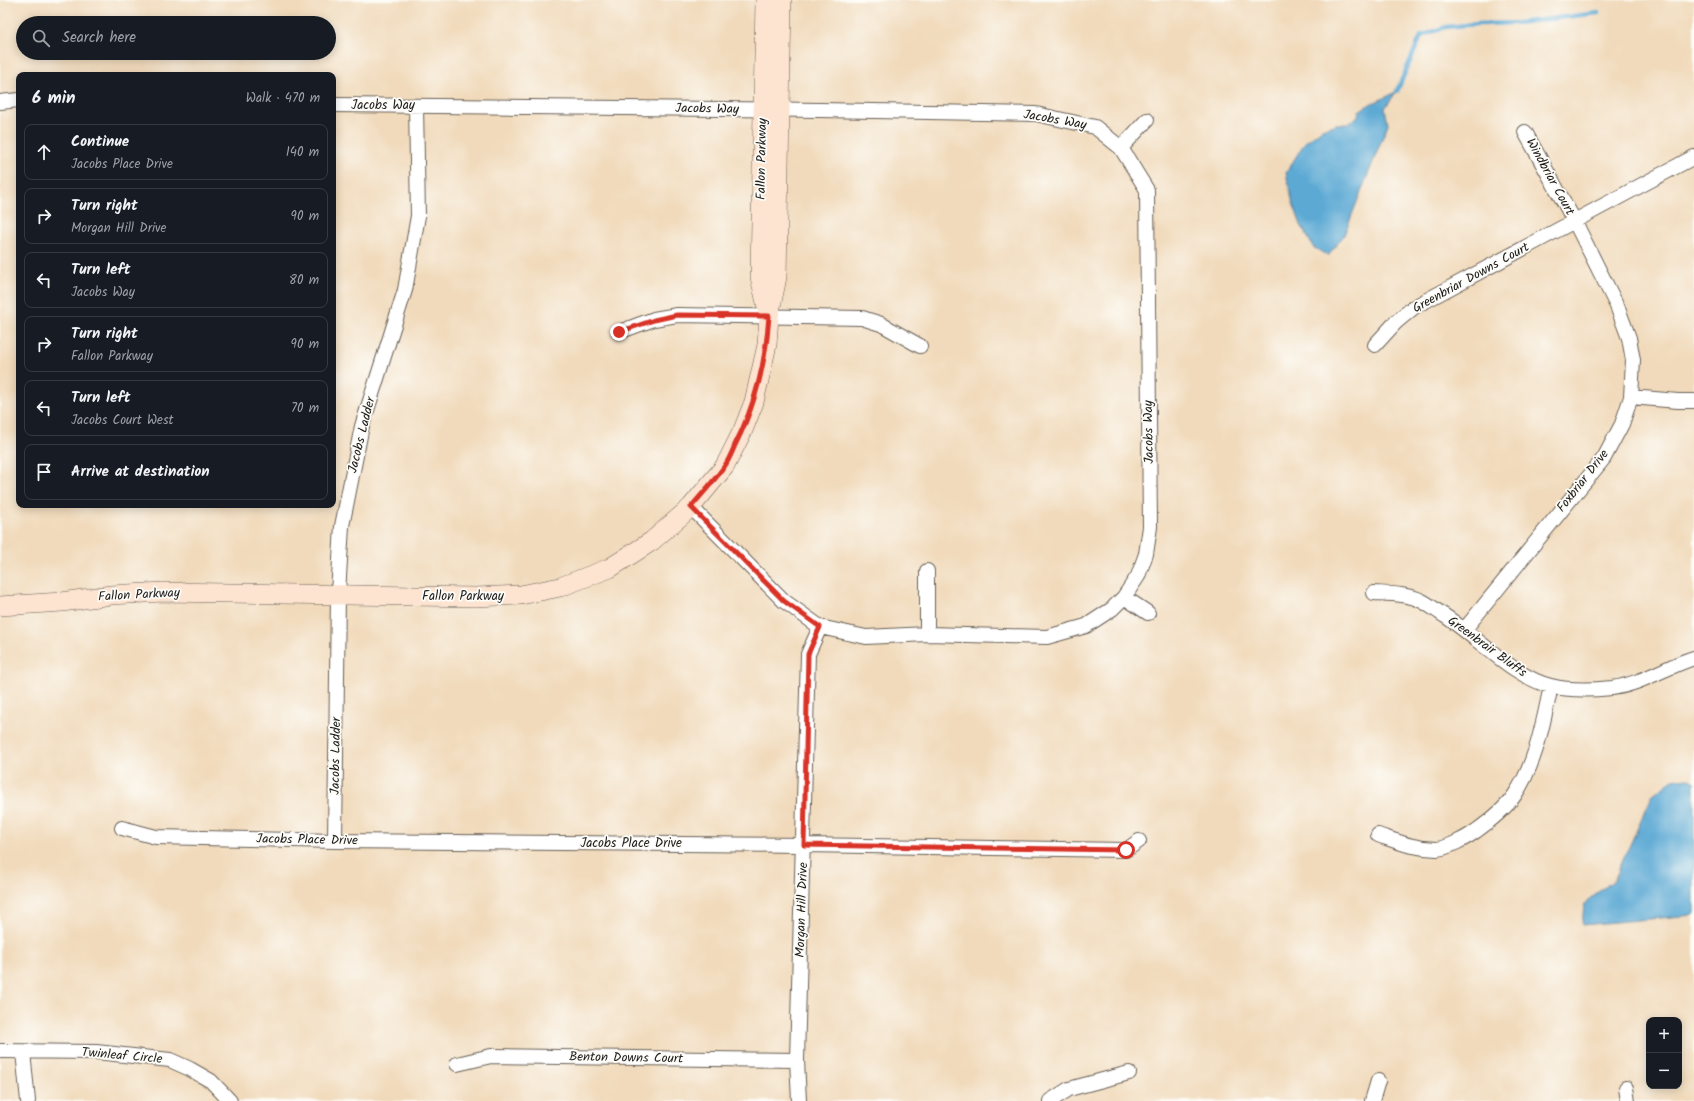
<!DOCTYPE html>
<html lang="en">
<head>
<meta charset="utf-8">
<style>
	:root { --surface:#171b24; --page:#20242c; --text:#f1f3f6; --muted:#9ea1a6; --line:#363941 }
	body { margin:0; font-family:Kalam,sans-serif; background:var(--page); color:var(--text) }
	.controls { position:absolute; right:12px; bottom:12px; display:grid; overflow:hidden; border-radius:8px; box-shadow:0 2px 10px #0003 }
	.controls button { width:36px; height:36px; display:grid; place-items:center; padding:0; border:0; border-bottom:1px solid var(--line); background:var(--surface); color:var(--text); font:20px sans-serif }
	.stop { position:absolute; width:12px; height:12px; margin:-9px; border:3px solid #d93025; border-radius:50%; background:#fff }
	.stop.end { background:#d93025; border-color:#fff; box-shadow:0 1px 4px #0008 }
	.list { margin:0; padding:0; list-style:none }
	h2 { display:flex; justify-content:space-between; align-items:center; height:52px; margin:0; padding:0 16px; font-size:17px }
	h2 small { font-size:13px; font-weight:400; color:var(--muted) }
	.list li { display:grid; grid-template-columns:26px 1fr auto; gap:12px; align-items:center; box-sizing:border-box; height:56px; margin:0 8px 8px; padding:0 8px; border:1px solid var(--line); border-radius:8px }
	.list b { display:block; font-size:15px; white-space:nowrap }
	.list p { margin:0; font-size:13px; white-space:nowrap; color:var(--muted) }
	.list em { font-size:13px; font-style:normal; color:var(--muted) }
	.icon { flex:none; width:22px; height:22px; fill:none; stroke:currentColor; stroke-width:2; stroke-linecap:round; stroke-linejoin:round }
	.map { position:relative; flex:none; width:1694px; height:1101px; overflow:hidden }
	.search { position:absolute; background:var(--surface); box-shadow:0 2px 10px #0003; left:16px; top:16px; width:320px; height:44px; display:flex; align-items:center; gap:10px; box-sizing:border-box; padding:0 14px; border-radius:22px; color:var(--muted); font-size:15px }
	.panel { position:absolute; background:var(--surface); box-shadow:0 2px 10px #0003; left:16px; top:72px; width:320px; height:436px; border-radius:8px }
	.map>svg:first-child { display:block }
	.water { fill:#5ba9d4; stroke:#3c6278 }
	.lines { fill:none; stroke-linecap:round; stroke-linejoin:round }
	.stream { stroke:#5ba9d4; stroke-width:4.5 }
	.street-casing { stroke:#675e54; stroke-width:16 }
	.secondary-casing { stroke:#675e54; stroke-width:20 }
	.street { stroke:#fff; stroke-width:14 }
	.secondary { stroke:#fde4d1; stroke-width:19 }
	.route { stroke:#d93025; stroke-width:5 }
	.labels { text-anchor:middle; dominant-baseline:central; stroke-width:3.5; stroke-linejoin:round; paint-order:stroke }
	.street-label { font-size:13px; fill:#1c1c1c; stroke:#fdfcf7 }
</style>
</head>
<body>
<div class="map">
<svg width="1694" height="1101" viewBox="0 0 1694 1101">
	<rect width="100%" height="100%" fill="#fdfcf7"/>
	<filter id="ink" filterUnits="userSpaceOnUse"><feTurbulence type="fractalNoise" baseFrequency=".025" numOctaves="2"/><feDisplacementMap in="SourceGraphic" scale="8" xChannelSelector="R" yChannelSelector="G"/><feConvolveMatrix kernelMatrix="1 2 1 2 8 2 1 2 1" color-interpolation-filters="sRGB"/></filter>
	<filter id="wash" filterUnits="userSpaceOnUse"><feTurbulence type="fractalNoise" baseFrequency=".012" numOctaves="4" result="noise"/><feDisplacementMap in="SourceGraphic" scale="16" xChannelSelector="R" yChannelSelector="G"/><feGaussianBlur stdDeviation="0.9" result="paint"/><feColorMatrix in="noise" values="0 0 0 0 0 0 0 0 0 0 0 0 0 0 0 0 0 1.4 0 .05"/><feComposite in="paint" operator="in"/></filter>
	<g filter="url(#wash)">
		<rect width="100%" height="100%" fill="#f1dabb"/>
		<path class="water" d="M1397,91L1385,108L1388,124L1344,235L1328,256L1313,247L1301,225L1292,200L1286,173L1305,142L1322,129L1336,124H1348L1358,116L1359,111C1371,102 1385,99 1397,91Z
			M1688,778L1694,782V915L1582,925L1584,904L1614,880L1653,794L1673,780Z"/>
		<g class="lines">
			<path class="stream" d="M1397,91L1421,36L1446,27L1477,24L1517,23L1598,13"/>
		</g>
	</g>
	<g filter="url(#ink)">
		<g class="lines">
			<g class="street-casing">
				<path id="street" d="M0,102L19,100
					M333,105L820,110L1036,114L1095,127L1121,148L1147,190L1150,527L1146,554L1138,576L1124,597L1112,609L1086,626L1047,637L927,634L866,637L820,627L784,601L691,507
					M1121,148L1147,120
					M619,332L654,319L677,315L862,318L881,324L920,346
					M1375,345L1396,322L1414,307L1694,157
					M1631,397L1678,401H1694
					M1374,593C1390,594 1408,594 1422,601C1430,605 1438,612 1445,616C1477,637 1515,678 1551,686C1570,691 1592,690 1612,688C1642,684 1665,667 1694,658
					M1124,597L1148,613
					M1465,629L1604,458L1622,424L1631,397L1633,360L1629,338L1617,306L1575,222L1525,132
					M927,634V571
					M122,828L156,837L335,841L804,845L1126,850L1139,841
					M1378,835C1399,842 1415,849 1437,849C1448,848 1468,837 1476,831C1490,821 1504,810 1514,796C1536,764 1543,723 1551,686
					M335,841L338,594L342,526L362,426L405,290L418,216L416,106
					M0,1051L96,1052L170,1060L190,1069L211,1081L230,1101
					M23,1052L28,1101
					M457,1064L491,1056L797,1060
					M1626,1088L1628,1101
					M799,1101L797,1060L808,654L820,627
					M1050,1101L1069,1089L1129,1073
					M1372,1101L1378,1081"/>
			</g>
			<g class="secondary-casing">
				<path id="secondary" d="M765,0L760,277L768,311
					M0,606L62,602L111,595L163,592L476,597L521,595L560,587L610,568L652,541L691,507L725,466L743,430L754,402L767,345L769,316L777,277L782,0"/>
			</g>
			<use href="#street" class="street"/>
			<use href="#secondary" class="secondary"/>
		</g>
	</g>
	<g class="lines" filter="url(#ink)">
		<path class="route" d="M619,332L654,320L677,315L769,316C766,362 756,404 735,445C732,452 729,460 724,467C714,481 702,494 691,507L784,601L820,627L808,654L804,845L1126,850"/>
	</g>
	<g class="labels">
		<g class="street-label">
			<text x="383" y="105">Jacobs Way</text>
			<text transform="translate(707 109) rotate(1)">Jacobs Way</text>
			<text transform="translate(1055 120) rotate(10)">Jacobs Way</text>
			<text transform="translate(762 159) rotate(-89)">Fallon Parkway</text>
			<text transform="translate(1550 177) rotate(61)">Windbriar Court</text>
			<text transform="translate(1471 278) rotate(-29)">Greenbriar Downs Court</text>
			<text transform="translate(1149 432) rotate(-91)">Jacobs Way</text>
			<text transform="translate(362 435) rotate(-76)">Jacobs Ladder</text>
			<text transform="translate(1583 481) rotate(-52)">Foxbriar Drive</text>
			<text transform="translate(139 595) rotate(-3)">Fallon Parkway</text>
			<text x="463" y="596">Fallon Parkway</text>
			<text transform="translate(1487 647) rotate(36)">Greenbrair Bluffs</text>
			<text transform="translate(336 756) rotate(-89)">Jacobs Ladder</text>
			<text transform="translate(307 840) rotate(1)">Jacobs Place Drive</text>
			<text x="631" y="843">Jacobs Place Drive</text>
			<text transform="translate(802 910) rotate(-88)">Morgan Hill Drive</text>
			<text transform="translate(122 1056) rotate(5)">Twinleaf Circle</text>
			<text transform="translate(626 1058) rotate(1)">Benton Downs Court</text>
		</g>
	</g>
</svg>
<div class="controls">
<button>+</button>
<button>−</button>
</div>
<div class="stop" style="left:1126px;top:850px"></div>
<div class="stop end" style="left:619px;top:332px"></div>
<div class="search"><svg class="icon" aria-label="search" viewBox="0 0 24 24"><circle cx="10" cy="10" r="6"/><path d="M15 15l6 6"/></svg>Search here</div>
<section class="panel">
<h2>6 min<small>Walk · 470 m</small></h2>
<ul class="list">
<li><svg class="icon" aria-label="ahead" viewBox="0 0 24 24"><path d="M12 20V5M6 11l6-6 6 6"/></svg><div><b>Continue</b><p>Jacobs Place Drive</p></div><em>140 m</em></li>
<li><svg class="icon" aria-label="right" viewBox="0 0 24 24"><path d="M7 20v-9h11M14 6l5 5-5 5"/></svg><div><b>Turn right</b><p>Morgan Hill Drive</p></div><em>90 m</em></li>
<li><svg class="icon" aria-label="left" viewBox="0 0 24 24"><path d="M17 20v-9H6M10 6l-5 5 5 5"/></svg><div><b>Turn left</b><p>Jacobs Way</p></div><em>80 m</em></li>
<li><svg class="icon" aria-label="right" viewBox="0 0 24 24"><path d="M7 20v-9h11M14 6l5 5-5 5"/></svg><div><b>Turn right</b><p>Fallon Parkway</p></div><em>90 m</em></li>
<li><svg class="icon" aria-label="left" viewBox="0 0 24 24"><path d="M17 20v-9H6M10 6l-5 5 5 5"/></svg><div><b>Turn left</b><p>Jacobs Court West</p></div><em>70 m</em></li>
<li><svg class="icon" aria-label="arrive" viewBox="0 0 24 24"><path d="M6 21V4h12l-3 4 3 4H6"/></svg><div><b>Arrive at destination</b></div></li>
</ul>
</section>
</div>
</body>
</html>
